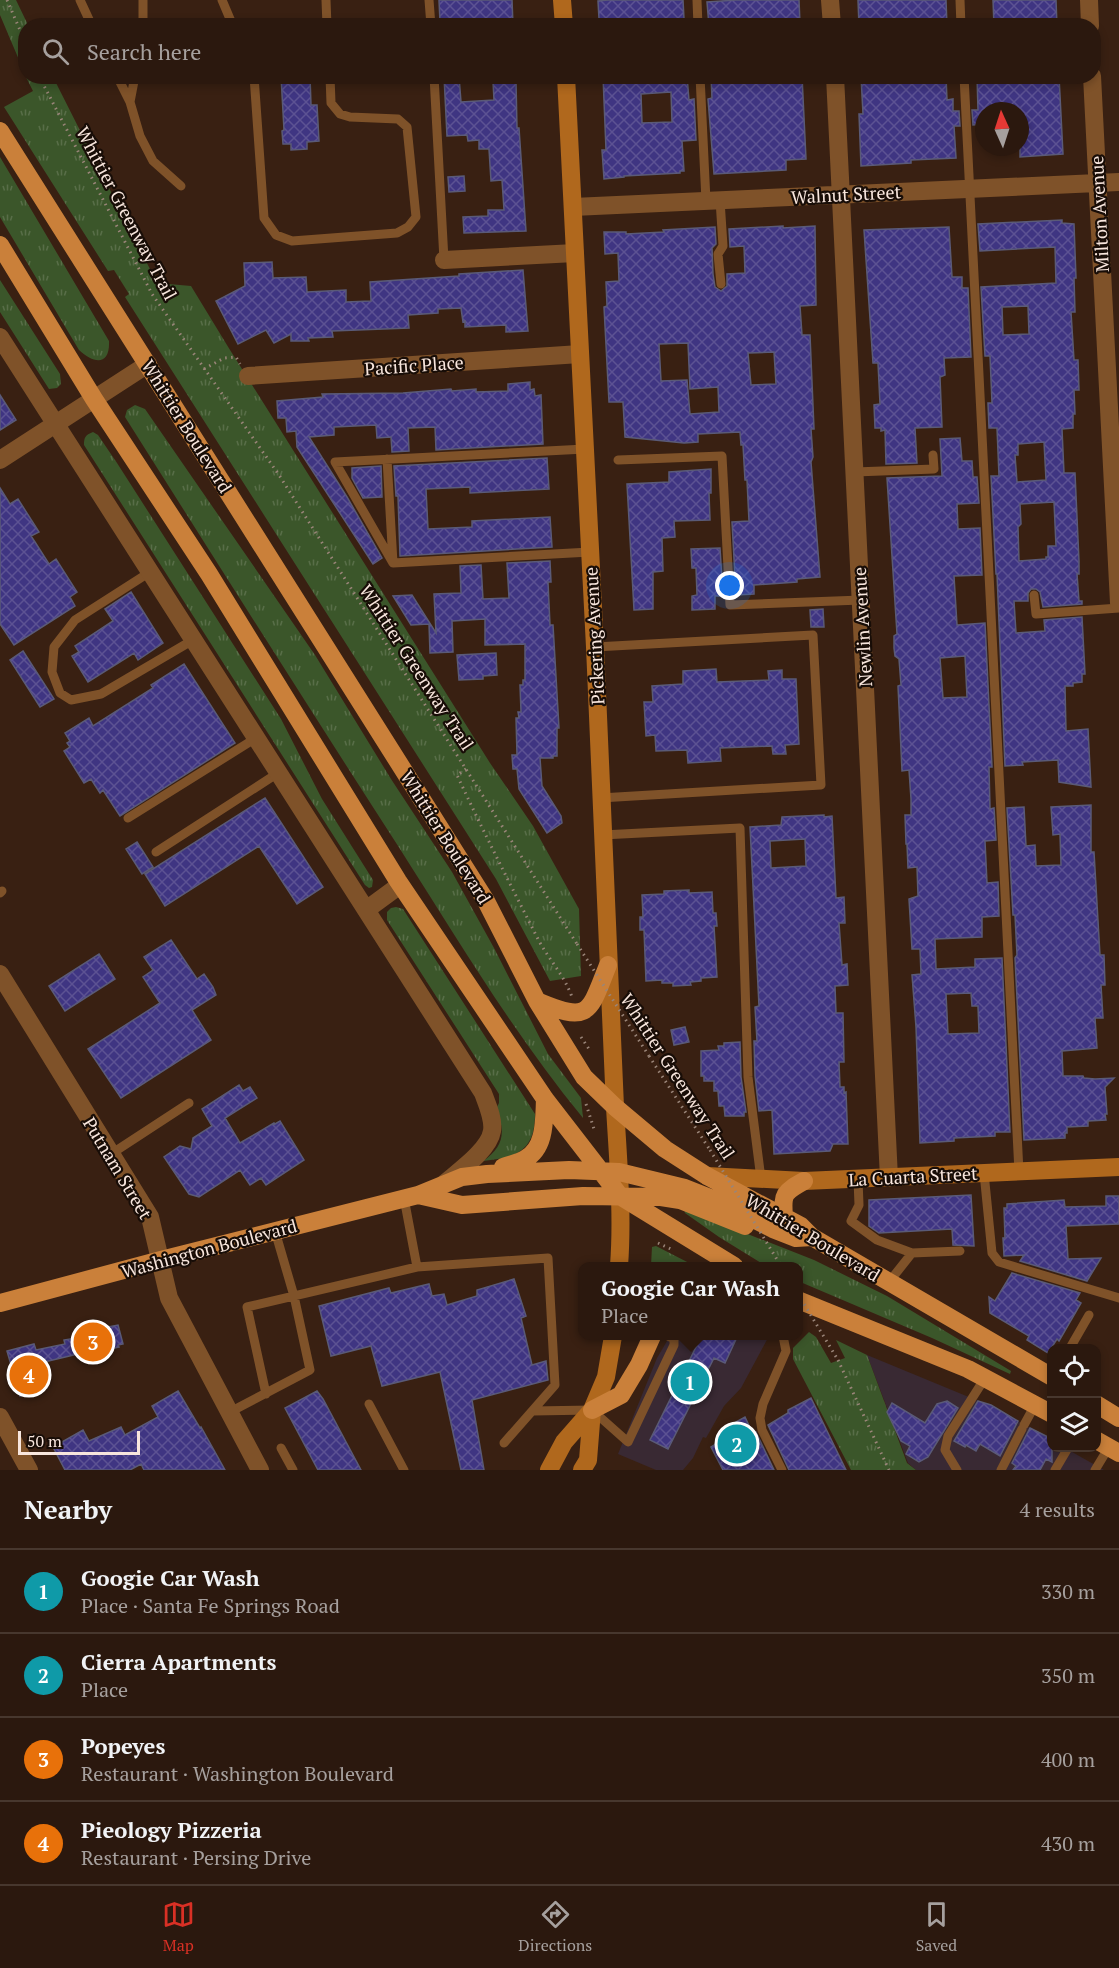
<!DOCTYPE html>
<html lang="en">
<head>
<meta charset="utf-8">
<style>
	:root { --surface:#2b180e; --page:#37251c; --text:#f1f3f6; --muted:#a6a09e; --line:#47372e; --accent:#d93025 }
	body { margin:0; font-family:"PT Serif",serif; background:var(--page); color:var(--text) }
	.controls { position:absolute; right:18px; bottom:18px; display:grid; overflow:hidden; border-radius:12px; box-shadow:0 3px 9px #0003 }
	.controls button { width:54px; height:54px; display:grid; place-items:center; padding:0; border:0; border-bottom:2px solid var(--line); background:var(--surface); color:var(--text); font:30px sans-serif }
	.compass { position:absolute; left:975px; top:102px; width:54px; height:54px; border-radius:50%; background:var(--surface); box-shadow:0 3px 9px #0003; rotate:357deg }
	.scale { position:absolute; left:18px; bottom:15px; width:122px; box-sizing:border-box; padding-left:6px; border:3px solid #f8e6dd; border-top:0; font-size:16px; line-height:21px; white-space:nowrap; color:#f8e6dd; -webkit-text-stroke:4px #180d07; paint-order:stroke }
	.you { position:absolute; left:730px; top:586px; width:21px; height:21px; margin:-15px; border:4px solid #fff; border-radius:50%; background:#1a73e8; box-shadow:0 0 0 9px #1a73e833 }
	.badge { display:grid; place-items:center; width:39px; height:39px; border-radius:50%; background:var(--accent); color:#fff; font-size:20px; font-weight:700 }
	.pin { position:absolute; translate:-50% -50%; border:3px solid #fff; box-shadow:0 2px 6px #0006 }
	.popup { position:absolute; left:578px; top:1262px; width:225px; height:78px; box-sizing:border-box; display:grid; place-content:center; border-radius:12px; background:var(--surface); filter:drop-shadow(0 2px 4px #0005); font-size:20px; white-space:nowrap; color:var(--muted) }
	.popup b { font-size:22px; color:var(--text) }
	.popup::after { content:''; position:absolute; left:50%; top:100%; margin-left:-12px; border:12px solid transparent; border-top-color:var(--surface) }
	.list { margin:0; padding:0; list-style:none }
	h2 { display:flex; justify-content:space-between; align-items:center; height:78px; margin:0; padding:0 24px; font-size:26px }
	h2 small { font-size:20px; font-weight:400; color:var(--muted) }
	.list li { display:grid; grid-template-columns:39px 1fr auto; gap:18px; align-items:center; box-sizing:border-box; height:84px; padding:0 24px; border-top:2px solid var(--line) }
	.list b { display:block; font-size:22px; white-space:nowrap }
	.list p { margin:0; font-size:20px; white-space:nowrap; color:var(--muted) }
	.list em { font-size:20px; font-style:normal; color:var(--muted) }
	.icon { flex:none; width:33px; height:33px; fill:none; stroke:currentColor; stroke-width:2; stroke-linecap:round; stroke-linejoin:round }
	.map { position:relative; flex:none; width:1119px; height:1470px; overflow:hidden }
	.search { position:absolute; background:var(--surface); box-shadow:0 3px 9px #0003; left:18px; right:18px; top:18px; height:66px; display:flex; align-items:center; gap:15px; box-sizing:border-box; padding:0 21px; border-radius:24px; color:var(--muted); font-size:22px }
	.sheet { height:414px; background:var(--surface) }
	nav { display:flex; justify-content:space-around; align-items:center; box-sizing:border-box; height:84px; border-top:2px solid var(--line); background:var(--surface); font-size:16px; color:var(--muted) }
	nav a { display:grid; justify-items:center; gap:3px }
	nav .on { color:var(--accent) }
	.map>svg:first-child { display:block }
	.commercial { fill:#392933 }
	.park { fill:url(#park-tufts) }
	.building { fill:url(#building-cross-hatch); stroke:#5a5a77; stroke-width:1.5; fill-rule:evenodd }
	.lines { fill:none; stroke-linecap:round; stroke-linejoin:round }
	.path { stroke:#9a8579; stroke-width:3; stroke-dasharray:1.5 4.5; stroke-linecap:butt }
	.lane { stroke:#7f5229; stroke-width:9 }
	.street { stroke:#7f5229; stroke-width:18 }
	.secondary { stroke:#b0681d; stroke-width:18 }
	.primary { stroke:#ca803a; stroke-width:18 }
	.path-bridge { stroke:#9a8579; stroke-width:3; stroke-dasharray:1.5 4.5; stroke-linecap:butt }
	.labels { text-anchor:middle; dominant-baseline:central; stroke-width:4.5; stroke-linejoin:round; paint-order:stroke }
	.street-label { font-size:18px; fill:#f8e6dd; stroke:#180d07 }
</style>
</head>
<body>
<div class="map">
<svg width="1119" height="1470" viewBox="0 0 1119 1470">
	<defs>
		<pattern id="park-tufts" width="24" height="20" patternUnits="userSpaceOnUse" patternTransform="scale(1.5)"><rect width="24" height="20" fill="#3b562a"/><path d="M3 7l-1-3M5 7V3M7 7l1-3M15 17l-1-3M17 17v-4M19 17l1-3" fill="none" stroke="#586e48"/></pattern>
		<pattern id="building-cross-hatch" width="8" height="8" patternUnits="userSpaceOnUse" patternTransform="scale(1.5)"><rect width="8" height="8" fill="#3f3582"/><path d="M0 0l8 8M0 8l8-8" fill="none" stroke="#5c5293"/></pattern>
	</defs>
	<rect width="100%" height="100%" fill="#392012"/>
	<path class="commercial" d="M670,1336H769L741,1388L724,1406L706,1438L703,1437L693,1458L683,1470H656L618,1454L657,1358Z
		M867,1355L993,1407L1051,1440L1052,1448H1065L1104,1470H916L908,1463Z"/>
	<path class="park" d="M0,0H16L28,25L26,26L25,74L0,15Z
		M26,77H53L157,283L191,286L230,350L490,763L533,826L579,909L581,976L550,981L496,879L125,297L129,294L114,270L108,271L4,107L33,91Z
		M0,157L109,341C110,366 94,364 79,350L0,217Z
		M0,280L60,374L61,384L57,388L49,389L0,312Z
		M135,405L145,409L315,655L391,779L452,872L494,948L548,1054L581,1098L583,1118C514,1034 458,940 400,849C307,705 216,561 125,417L127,410Z
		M93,432L98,435L117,463L281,719L322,799L373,880L372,887L369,888L365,885L84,445C84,438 85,435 93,432Z
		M396,907L403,909L535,1114C535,1151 516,1158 483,1161C504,1147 506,1131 496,1109L499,1103V1094L387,920V912L391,908Z
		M684,1209L814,1260L887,1296L1011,1371L1010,1374L932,1338L798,1281V1266H766L719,1237L685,1213Z
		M656,1246L693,1265L694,1266H651L652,1247Z
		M809,1332L816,1337L831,1363L845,1358L836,1340L867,1355L907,1463L916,1470H851L793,1359V1348Z"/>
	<path class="building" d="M439,0H512L513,25L476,26V20L440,22Z
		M608,0H683L684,19L665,21V26H649L648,22L626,23L624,19L602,21V19H599L598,1Z
		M736,0H799L800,24L709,26L707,2Z
		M858,0H946L947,26H859Z
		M993,0H1056L1057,26H994Z
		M281,76H310L311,105H317L319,141L307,142V149L291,150V144H283L282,131L284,130Z
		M444,76H459L461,102L494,100L493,82L516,81L517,128H519L526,231L464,233L463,217L488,216V210H504L502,180L491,181L489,149H479V140L468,141L467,135L447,136Z
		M603,76H687L689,100L694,99L696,140L682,141L684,171H680V173L624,176V177L604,179L602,150H606ZM671,92L672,122L642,123L641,94Z
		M711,76H802L806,159L786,160V170L714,174L708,99L712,98Z
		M861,76H893V78L946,76L947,100L953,99V111H959L960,126H954L956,158L911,160V163L861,166L859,114H863Z
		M977,76H1059L1063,154L1020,157V111H984V124L973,125L972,110H978Z
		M464,176L465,191L449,192L448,177Z
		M1062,220V223L1074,224L1076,278H1074L1075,312H1071L1074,360H1078L1079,390H1074L1075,414H1073V428L1062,429L1064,473H1075L1079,561V574H1077L1079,601H1082V604L1043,607L1040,592L1036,589H1031L1028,593V601H1014L1016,633L1045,631L1044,620L1082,617L1085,674H1082V682L1073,683V686H1065L1066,731L1088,729L1091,787L1059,782L1058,760L1022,762L1023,765L1005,766L997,574H996L991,476H999L997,428H989L988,403H992L990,356H985L981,287L1056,283L1055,247L980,251L978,224ZM1028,306L1029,334L1003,335L1002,307ZM1044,442L1046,480L1017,482L1015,455H1018V444ZM1054,502L1056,546H1048V557H1046V559L1019,561L1018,527L1021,524L1020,504Z
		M783,226V228L815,226L816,305L800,306L802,335H810L814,429H811L813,457L811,462L820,577L797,579V582L754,585V594L736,595L732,522L749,521L747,480H745L743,445H741L740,432L698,434V442L684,443L625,437L623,402H609L604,307L607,306L606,282L619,281L618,253L605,254L604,232H626V234L664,232L663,230L715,227L716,244L712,248L713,274L715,287L721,291L727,286V274L745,273L744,246L730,247L729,229ZM688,343L690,389L718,387L719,412L690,414L687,380L661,381L659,344ZM774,352L776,384L751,385L748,353Z
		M949,227L952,277H962V288H968L971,357L944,358L945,375L940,377L942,427L915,428L917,463L886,464L885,430L881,431V428H875L874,405L880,404L878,363H873L864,230Z
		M272,262L273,278L306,277L307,292L346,290V302L371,301L370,282L459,276V274L523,270L528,331L506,332V325L465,327V321L463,322L461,308L438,309V313L408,315L409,328L332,331L333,337L308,338L309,341H291V334L274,343L266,330L238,344L216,301L245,286L244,263Z
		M530,382V390L534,389L535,396L541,395L543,444L436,450L435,427L408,428L409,451L392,452L391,437L377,438L376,425L334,427V435L309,437L347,497L382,558L373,564L297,447L296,431L287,432L286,418H278L277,401L323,397L322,394L403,393L451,389L452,391L476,389V392L508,391V384Z
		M0,395L16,420L0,430Z
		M960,438L962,461H972L973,477H977L979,503L957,504L958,529L980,528L982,575L954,576L957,625L985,623L992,767H989L990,809L994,808L996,840L985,841L987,883L998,882L999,916L982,917V937L935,939L936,969L975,967V959L1002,958L1010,1132H995V1136L954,1138V1141L920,1143L916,1027L912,975L921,974L920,949H912L909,899L918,896L917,867L908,868L907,844H906L905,815H911V799L909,770L902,771L898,686L901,685L899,659L895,656L894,648V636L897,634L887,478L942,476L940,439ZM965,656L967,697L943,698L940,658ZM971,993L972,1006H978L979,1033L948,1034L946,994Z
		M547,458L549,489L470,493V487L426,489L428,529L472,527V521L550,517L552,547L400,556L398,496H396L394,466Z
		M381,466L382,497L363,498L352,478V468Z
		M711,469V493H709L710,520L674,521L675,537L662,538L663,571L653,572V609L634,610L627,484L669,482V472Z
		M0,488L10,504L18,499L39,532L31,536L35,542L49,564L56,559L77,592L70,597L75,606L14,645L0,624Z
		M720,548L723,596H715V609L692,610V596L697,595L696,568H692L691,549Z
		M550,561L551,582H548L550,625H553L559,728H557V756H553V758H540L542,786L561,816L562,823L547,833L519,789L517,769H513L512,755H517L516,718H519L518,712H521L520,685H523V680H525V644L485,645V619L452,621L453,652L430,653L429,624L411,625L393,596L412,595L436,633L434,594L461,593L460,566L481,565L483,599L509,598L507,563Z
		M131,592L163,643L138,660L134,653L88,682L72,656L79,652L75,646L113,621L105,609Z
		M823,609L824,627H811L810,610Z
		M23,651L54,699L40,707L10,660Z
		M496,653L497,675L483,676V679L459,680L457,655Z
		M184,664L235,743L120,816L103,790L100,793L91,779L84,783L64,751L70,747L67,743L70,741L65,733L89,718L93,726L153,688L151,685Z
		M716,669L717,682L769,680L768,671L782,670V679H796L799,744L785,745L786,754H773L772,746L720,748L721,761L688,763L687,750L656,751L655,735L646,736L644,702H653L652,686L683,684V671Z
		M265,798L323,887L297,904L259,846L165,906L145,874Z
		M1091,805V852H1094L1100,955H1104L1105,985H1101L1103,1018H1095L1097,1048L1062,1051L1063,1076H1083L1084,1078L1095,1079L1114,1078L1105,1087L1107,1114H1105L1106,1120L1088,1121V1126L1067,1127V1133H1065V1138L1024,1140L1015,958L1017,955L1015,915H1013L1007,808L1024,807L1026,846L1035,845L1036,866L1061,865L1060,834L1053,835L1051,807Z
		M824,815V817L832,816L836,898L844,897L845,923H839L842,965L847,964L848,985L835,986L836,1013H843L844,1062H839L840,1087H844V1093L846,1092L848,1144H833L830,1151L774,1154L772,1110L759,1111L755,1076L754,1041H757L755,1007L759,1006L750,827L781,825L782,817ZM805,839L806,866L771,868L770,841Z
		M137,842L153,867L142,874L126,849Z
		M689,890V893L712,892L713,913H716L717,926H714L717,977L701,978V981L690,982L691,985L673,986V983H662V980L646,981L644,930H640V917H643L642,895L664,894V891Z
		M171,940L197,979L204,974L213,987L216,995L192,1010L211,1040L121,1098L88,1049L160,1003L143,977L153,970L144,957Z
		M99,954L115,979L65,1011L49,986Z
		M685,1027L689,1042L674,1045L671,1030Z
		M740,1042L741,1077L746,1112H744V1116H725L724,1106H719L718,1091H714V1081H704V1076H701V1051L719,1050L718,1046H724V1043Z
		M239,1085L243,1091L250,1087L257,1098L225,1118L240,1143L274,1123L275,1124L280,1121L304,1160L266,1185L261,1178L250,1185L240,1170L199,1197L189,1194L164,1157L180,1146L191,1149L193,1138L212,1126L202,1109Z
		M971,1195L974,1246L953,1245L952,1229L879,1233L869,1226V1200Z
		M1106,1196H1119V1224L1066,1226L1068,1259L1101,1258L1087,1281L1020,1261L1024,1255L1004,1256L1003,1238H1005L1004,1208H1007V1204L1064,1200L1065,1207L1106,1206Z
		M1012,1273L1080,1293L1076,1300L1081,1303L1059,1341L1057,1339L1048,1353L1027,1340L1029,1336L990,1313L989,1297L995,1301Z
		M514,1279L526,1316L521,1318L532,1365L546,1361L548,1380L472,1400L484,1470H461L440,1372L382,1386L371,1346L331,1356L319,1306L389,1288L391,1293L429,1284L432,1296L444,1294L447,1305L477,1296V1290Z
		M118,1325L123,1344L118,1345L119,1347L78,1357V1354L40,1363L47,1388L20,1396L7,1351L34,1344L36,1350L65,1344L64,1340L76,1338L75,1333Z
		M702,1335H738L725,1363L714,1358L668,1449L650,1440Z
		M178,1391L200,1428L201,1427L225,1470H144L141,1464L130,1470H65L53,1447L83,1430L89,1441L121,1427L125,1435L158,1417L152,1406Z
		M317,1391L323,1399L361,1470H318L285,1408Z
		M811,1398L846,1470H789L768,1425L788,1413V1410Z
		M947,1401L958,1408L928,1457L919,1462L906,1454L910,1446L901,1441L887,1412L892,1403L925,1423L937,1404Z
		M978,1401L991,1405L1018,1421L1000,1456L980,1444L976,1451L966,1445L965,1447L954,1441Z
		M745,1417L753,1434L756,1432L774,1470H723L711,1447L727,1437L723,1429Z
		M1030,1428L1052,1439V1462L1046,1459L1040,1470H1013L1016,1466L1012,1463Z"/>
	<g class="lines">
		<path class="path" d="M7,0L26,44
			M39,76L152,294L279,475L577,944
			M204,369L224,358L236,357L240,364
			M466,769L457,775C483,831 511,886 539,941C550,961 564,975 572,997
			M581,1037L591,1052
			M649,1056L710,1150
			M586,1104L594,1129L592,1131
			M658,1243L671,1249
			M838,1360L889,1470"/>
		<path class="lane" d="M80,0L92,26
			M143,0V26
			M222,0L233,26
			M326,0L327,26
			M429,0L431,26
			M697,0L698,26
			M960,0L961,26
			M117,76L130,102
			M135,76L130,102L140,136L153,161L181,186
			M254,76L264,218L276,235L292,241L397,233L408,227L416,217L407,127L398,119L350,117L340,114L331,103L330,76
			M434,76L444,260
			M700,76L706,201
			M964,76L1019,1172
			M720,200L723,246L718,254L721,284
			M387,459L393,563L335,462L585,449
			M618,460L722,456L730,605L861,600
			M855,472L934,469L933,455
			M393,563L590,552
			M150,572L75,620L54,647L52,672L60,693L71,700L101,694L193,640
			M1034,595L1036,614L1119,608
			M595,647L813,635L821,785L600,798
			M128,818L256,738
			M602,835L740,828L748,1077L761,1179
			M156,852L278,773
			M0,893L2,891
			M111,1154L189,1103
			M984,1173L992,1253L999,1262L1119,1298
			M858,1179L859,1205L851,1221L877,1240L912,1253
			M404,1198L417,1267
			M889,1282L912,1253L960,1251
			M1070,1348L1089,1315
			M266,1394L247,1307L417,1267L548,1258L555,1385L504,1443
			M369,1404L404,1470
			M533,1411L592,1410L628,1442L674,1345V1339L668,1336
			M230,1412L310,1370L294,1296L275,1231
			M1024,1425L1035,1405
			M281,1448L293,1470
			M782,1470L762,1430L760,1418L763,1404L786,1351L783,1336
			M957,1470L945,1450L948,1436L985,1378
			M1001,1470L1022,1429
			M1055,1470L1068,1448
			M1095,1470L1109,1447"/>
		<path class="street" d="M830,0L832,26
			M1089,0L1090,26
			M835,76L889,1178
			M1092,76L1119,603
			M573,207L1119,182
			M444,260L575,253
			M0,337L483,1093C487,1104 494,1119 492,1131C489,1150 459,1171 444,1184
			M248,376L580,354
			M0,460L148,364
			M366,910L400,885
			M0,974L150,1217L169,1298L260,1470
			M0,1417L29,1470"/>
		<path class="secondary" d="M562,0L564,26
			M566,76L595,647L615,1107C618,1160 623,1213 619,1266
			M707,1176L804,1181L1119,1167
			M549,1470L564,1442L592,1410L606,1377L613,1336
			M582,1470L588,1460L592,1410"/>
		<path class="primary" d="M0,131L486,901L537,1001L584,1077L615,1107L665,1149L707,1176L801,1226L812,1237L1052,1377
			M0,245L94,399L209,574L398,881L545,1099L620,1196L734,1266
			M537,1001C590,1024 589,1013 608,965
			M503,1167C510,1164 519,1163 525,1159C546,1148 544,1119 545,1099
			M418,1195L462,1205L583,1196L661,1197L680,1200L745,1226
			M784,1216C782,1194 784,1192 804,1181
			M798,1300L968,1369L1052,1414
			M0,1303L161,1260L418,1195L462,1177L487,1174L569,1170L619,1172L685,1188L718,1201L773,1229L796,1238L812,1237
			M1096,1404L1119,1418
			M592,1410L621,1395L639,1365L652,1336
			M1096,1440L1119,1453"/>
		<path class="path-bridge" d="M577,944L649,1056
			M710,1150L781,1266
			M798,1294L838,1360"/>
	</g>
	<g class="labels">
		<g class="street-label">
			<text transform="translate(846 194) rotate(-3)">Walnut Street</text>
			<text transform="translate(127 213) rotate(62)">Whittier Greenway Trail</text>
			<text transform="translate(1099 214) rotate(-93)">Milton Avenue</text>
			<text transform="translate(414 365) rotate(-4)">Pacific Place</text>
			<text transform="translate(187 426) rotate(58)">Whittier Boulevard</text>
			<text transform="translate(862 627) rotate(-93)">Newlin Avenue</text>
			<text transform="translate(594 636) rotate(-93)">Pickering Avenue</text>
			<text transform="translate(417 667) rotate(57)">Whittier Greenway Trail</text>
			<text transform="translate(446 837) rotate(58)">Whittier Boulevard</text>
			<text transform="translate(678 1076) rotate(57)">Whittier Greenway Trail</text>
			<text transform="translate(118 1168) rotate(59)">Putnam Street</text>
			<text transform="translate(913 1176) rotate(-3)">La Cuarta Street</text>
			<text transform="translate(813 1237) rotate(31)">Whittier Boulevard</text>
			<text transform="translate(209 1248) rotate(-15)">Washington Boulevard</text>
		</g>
	</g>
</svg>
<div class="controls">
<button><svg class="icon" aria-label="locate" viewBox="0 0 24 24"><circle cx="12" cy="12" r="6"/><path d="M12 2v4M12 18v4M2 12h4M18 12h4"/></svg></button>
<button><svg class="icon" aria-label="layers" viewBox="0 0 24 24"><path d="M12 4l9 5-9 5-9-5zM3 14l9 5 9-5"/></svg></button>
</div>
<svg class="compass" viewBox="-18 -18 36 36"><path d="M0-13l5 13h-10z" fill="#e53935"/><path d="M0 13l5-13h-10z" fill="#a6a09e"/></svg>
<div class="scale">50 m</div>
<div class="you"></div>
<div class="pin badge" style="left:690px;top:1382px;background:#0f9aa8">1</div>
<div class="popup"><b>Googie Car Wash</b>Place</div>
<div class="pin badge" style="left:737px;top:1444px;background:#0f9aa8">2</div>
<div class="pin badge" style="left:93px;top:1342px;background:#e8710a">3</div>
<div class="pin badge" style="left:29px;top:1375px;background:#e8710a">4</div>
<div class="search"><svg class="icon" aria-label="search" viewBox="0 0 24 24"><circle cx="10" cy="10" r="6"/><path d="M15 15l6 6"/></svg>Search here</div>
</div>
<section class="sheet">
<h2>Nearby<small>4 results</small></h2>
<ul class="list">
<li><span class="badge" style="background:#0f9aa8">1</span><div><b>Googie Car Wash</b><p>Place · Santa Fe Springs Road</p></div><em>330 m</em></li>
<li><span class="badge" style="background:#0f9aa8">2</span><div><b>Cierra Apartments</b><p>Place</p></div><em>350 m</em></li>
<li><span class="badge" style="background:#e8710a">3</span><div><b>Popeyes</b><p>Restaurant · Washington Boulevard</p></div><em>400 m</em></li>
<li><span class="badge" style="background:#e8710a">4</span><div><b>Pieology Pizzeria</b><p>Restaurant · Persing Drive</p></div><em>430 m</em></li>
</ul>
</section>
<nav>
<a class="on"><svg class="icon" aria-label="map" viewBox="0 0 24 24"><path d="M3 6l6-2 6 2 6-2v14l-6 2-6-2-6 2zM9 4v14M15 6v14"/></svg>Map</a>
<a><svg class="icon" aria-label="directions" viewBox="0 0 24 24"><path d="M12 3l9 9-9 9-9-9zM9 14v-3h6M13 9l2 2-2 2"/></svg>Directions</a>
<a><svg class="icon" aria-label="saved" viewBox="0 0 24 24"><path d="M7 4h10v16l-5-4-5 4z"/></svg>Saved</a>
</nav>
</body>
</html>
